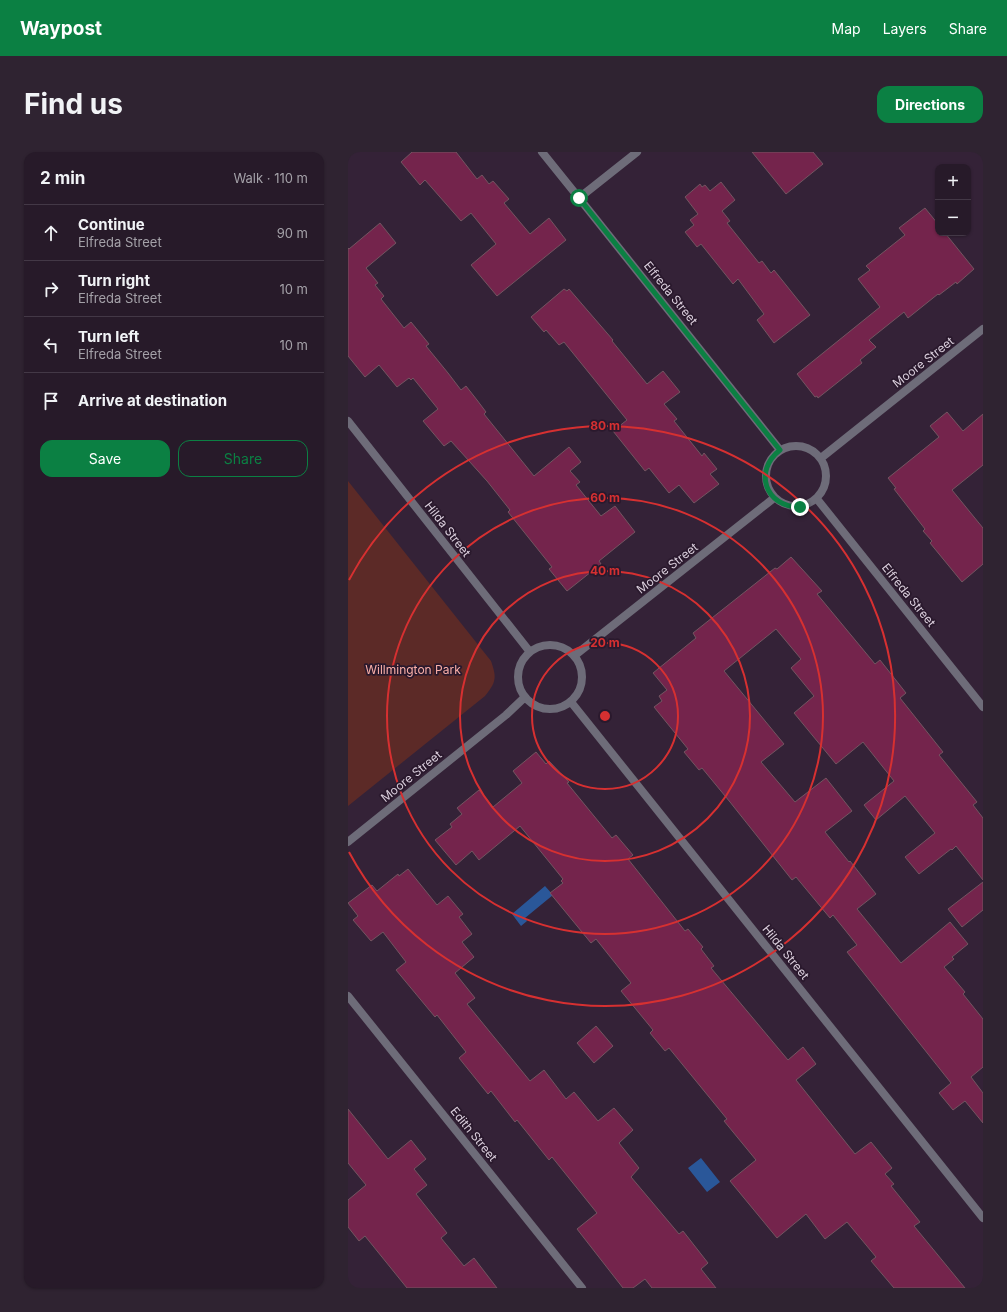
<!DOCTYPE html>
<html lang="en">
<head>
<meta charset="utf-8">
<style>
	:root { --surface:#271a29; --page:#2f2331; --text:#f1f3f6; --muted:#a4a1a8; --line:#433846; --accent:#0b8043 }
	body { margin:0; font-family:Inter,sans-serif; background:var(--page); color:var(--text) }
	.controls { position:absolute; right:12px; top:12px; display:grid; overflow:hidden; border-radius:8px; box-shadow:0 1px 3px #0004 }
	.controls button { width:36px; height:36px; display:grid; place-items:center; padding:0; border:0; border-bottom:1px solid var(--line); background:var(--surface); color:var(--text); font:20px sans-serif }
	.stop { position:absolute; width:12px; height:12px; margin:-9px; border:3px solid #0b8043; border-radius:50%; background:#fff }
	.stop.end { background:#0b8043; border-color:#fff; box-shadow:0 1px 4px #0008 }
	.list { margin:0; padding:0; list-style:none }
	h2 { display:flex; justify-content:space-between; align-items:center; height:52px; margin:0; padding:0 16px; font-size:17px }
	h2 small { font-size:13px; font-weight:400; color:var(--muted) }
	.list li { display:grid; grid-template-columns:26px 1fr auto; gap:12px; align-items:center; box-sizing:border-box; height:56px; padding:0 16px; border-top:1px solid var(--line) }
	.list b { display:block; font-size:15px; white-space:nowrap }
	.list p { margin:0; font-size:13px; white-space:nowrap; color:var(--muted) }
	.list em { font-size:13px; font-style:normal; color:var(--muted) }
	.actions { display:flex; gap:8px; padding:12px 16px }
	.actions a { flex:1; padding:9px 0; border:1px solid var(--accent); border-radius:12px; text-align:center; font-size:14px; color:var(--accent) }
	.actions .main { background:var(--accent); color:#fff }
	.icon { flex:none; width:22px; height:22px; fill:none; stroke:currentColor; stroke-width:2; stroke-linecap:round; stroke-linejoin:round }
	.map { position:relative; flex:none; width:635px; height:1136px; overflow:hidden; border-radius:12px }
	header { display:flex; align-items:center; gap:24px; box-sizing:border-box; height:56px; padding:0 20px; background:var(--accent); color:#fff }
	header strong { font-size:19px }
	nav { display:flex; gap:22px; margin-inline-start:auto; font-size:14px }
	.intro { display:flex; align-items:center; justify-content:space-between; box-sizing:border-box; height:96px; padding:0 24px }
	h1 { margin:0; font-size:28px }
	.button { padding:10px 18px; border-radius:12px; background:var(--accent); color:#fff; font-size:14px; font-weight:700 }
	main { display:flex; gap:24px; padding:0 24px }
	aside { flex:1; background:var(--surface); border-radius:12px; box-shadow:0 1px 3px #0004 }
	.map>svg:first-child { display:block }
	.green { fill:#5c2a27 }
	.water { fill:#2a5799 }
	.building { fill:#74244c; stroke:#735561 }
	.lines { fill:none; stroke-linecap:round; stroke-linejoin:round }
	.minor { stroke:#6e6c79; stroke-width:8 }
	.tertiary { stroke:#6e6c79; stroke-width:8 }
	.route { stroke:#0b8043; stroke-width:5 }
	.ring { fill:none; stroke:#d63031; stroke-width:2 }
	.labels { text-anchor:middle; dominant-baseline:central; stroke-width:3.5; stroke-linejoin:round; paint-order:stroke }
	.street-label { font-size:12px; fill:#dacedc; stroke:#2a192d }
	.park-label { font-size:12px; fill:#faafa8; stroke:#2a192d }
	.centre { fill:#d63031; stroke:#2a192d; stroke-width:2 }
	.ring-label { font-size:12px; text-anchor:middle; font-weight:bold; fill:#d63031; stroke:#2a192d; stroke-width:3.5; stroke-linejoin:round; paint-order:stroke }
</style>
</head>
<body>
<header>
<strong>Waypost</strong>
<nav><a>Map</a><a>Layers</a><a>Share</a></nav>
</header>
<div class="intro"><h1>Find us</h1><a class="button">Directions</a></div>
<main>
<aside>
<h2>2 min<small>Walk · 110 m</small></h2>
<ul class="list">
<li><svg class="icon" aria-label="ahead" viewBox="0 0 24 24"><path d="M12 20V5M6 11l6-6 6 6"/></svg><div><b>Continue</b><p>Elfreda Street</p></div><em>90 m</em></li>
<li><svg class="icon" aria-label="right" viewBox="0 0 24 24"><path d="M7 20v-9h11M14 6l5 5-5 5"/></svg><div><b>Turn right</b><p>Elfreda Street</p></div><em>10 m</em></li>
<li><svg class="icon" aria-label="left" viewBox="0 0 24 24"><path d="M17 20v-9H6M10 6l-5 5 5 5"/></svg><div><b>Turn left</b><p>Elfreda Street</p></div><em>10 m</em></li>
<li><svg class="icon" aria-label="arrive" viewBox="0 0 24 24"><path d="M6 21V4h12l-3 4 3 4H6"/></svg><div><b>Arrive at destination</b></div></li>
</ul>
<div class="actions"><a class="main">Save</a><a>Share</a></div>
</aside>
<div class="map">
<svg width="635" height="1136" viewBox="0 0 635 1136">
	<rect width="100%" height="100%" fill="#342237"/>
	<path class="green" d="M0,329L143,509C149,526 148,530 137,544L0,654Z"/>
	<path class="water" d="M197,734L205,743L177,766L179,769L173,774L164,762Z
		M353,1006L372,1030L359,1040L340,1016Z"/>
	<path class="building" d="M64,0H108L129,27L134,23L141,32L145,29L161,47L156,51L182,82L201,66L218,88L149,144L123,113L148,92L123,61L113,69L77,28L72,33L53,10Z
		M404,0H465L475,12L438,42Z
		M373,30L387,48L374,59L382,69L379,71L411,111L414,109L423,121L426,118L462,163L426,191L409,168L416,162L390,127L385,132L353,92L349,95L337,80L346,73L342,68L350,62L337,45L352,32L354,35L357,33L362,39Z
		M577,56L590,72V81H597L626,117L609,132L608,130L591,143L590,142L560,166L556,160L521,188L528,195L512,208L514,211L470,246L469,244L467,245L449,222L532,155L510,127L522,118L518,114L557,83L551,76Z
		M32,71L48,91L18,116L30,131L27,133L36,144L33,147L56,176L63,170L81,192L78,194L100,221L113,238L118,234L129,248L138,260L136,262L186,324L221,295L233,310L222,319L232,330L228,333L253,364L267,354L287,380L251,409L253,412L219,439L201,417L204,415L160,360L162,358L139,329L103,289L96,294L75,269L90,257L65,226L63,228L61,226L49,235L31,213L17,225L0,204V96L1,97Z
		M216,137L219,139L221,137L265,188L264,189L299,232L315,219L332,240L316,252L329,267L326,269L354,304L356,301L369,317L362,322L371,332L346,351L331,333L321,341L301,316L297,319L265,279L279,268L216,190L211,193L198,178L196,180L183,165Z
		M599,260L615,279L635,262V313L604,338L635,376V412L614,430L582,391L584,389L575,379L577,377L546,337L548,336L540,326L591,285L582,274Z
		M443,405L474,439L469,442L527,512L532,508L558,541L552,546L595,600L591,603L629,650L625,653L635,666V728L608,694L604,698L603,697L571,722L557,705L587,681L557,644L528,668L516,653L546,629L515,590L488,612L446,561L466,544L443,516L453,507L428,477L376,519L436,592L413,610L447,650L478,626L504,659L477,680L501,710L502,709L528,742L509,757L553,811L602,770L620,792L604,805L606,807L596,815L617,840L615,842L635,867V915L623,925L635,941V971L617,949L605,958L591,941L603,931L499,800L509,793L485,763L482,766L448,725L444,728L382,650L354,616L351,618L336,600L340,597L306,555L314,549L311,544L319,538L305,521L348,486L345,481L427,416L429,417Z
		M188,600L198,612L201,609L221,630L219,631L264,686L268,683L285,703L280,707L337,779L340,777L355,795L353,797L366,814L363,816L440,908L455,895L468,912L448,928L507,1002L523,990L544,1016L537,1022L546,1032L543,1034L572,1070L566,1074L617,1136H546L523,1109L528,1105L499,1070L477,1087L458,1062L429,1086L382,1029L408,1008L376,969L379,967L321,896L317,899L302,881L305,878L273,839L283,831L248,787L243,791L202,741L215,731L213,729L215,727L172,674L131,708L124,699L108,713L87,688L104,675L102,672L114,662L109,656L131,638L145,655L174,631L165,619Z
		M60,717L89,753L100,744L115,762L111,765L124,782L114,790L126,805L107,821L127,846L119,852L182,929L196,918L218,947L226,940L250,969L266,956L285,978L271,991L291,1016L283,1025L331,1082L335,1079L360,1111L353,1117L368,1136H304L297,1127L285,1136H275L229,1077L249,1061L204,1005L201,1008L169,968L167,970L143,939L140,942L111,906L118,900L89,863L87,865L48,818L58,810L35,780L23,789L5,768L10,764L0,751L24,733L29,739L50,722L51,724Z
		M635,730V758L614,775L600,757Z
		M248,874L265,894L246,911L229,891Z
		M0,957L40,1007L63,988L78,1007L66,1017L79,1033L68,1042L99,1081L93,1086L116,1114L126,1106L149,1136H59L17,1084L11,1089L0,1075V1048L18,1033L0,1011Z"/>
	<g class="lines">
		<path class="minor" d="M231,46L432,298
			M0,269L182,500
			M418 324a30 30 0 1 1 60 0a30 30 0 1 1-60 0Z
			M473,306L635,177
			M469,347L635,555
			M170 525a32 32 0 1 1 64 0a32 32 0 1 1-64 0Z
			M226,504L426,346
			M223,550L635,1066
			M0,690L158,563L177,545
			M0,844L234,1136"/>
		<path class="tertiary" d="M194,0L231,46L289,0"/>
	</g>
	<g class="lines">
		<path class="route" d="M231,46L432,298C405,319 417,355 452,355"/>
	</g>
	<g class="ring">
		<circle cx="257" cy="564" r="73"/>
		<circle cx="257" cy="564" r="145"/>
		<circle cx="257" cy="564" r="218"/>
		<path d="M1 428A290 290 0 1 1 1 700"/>
	</g>
	<g class="labels">
		<g class="street-label">
			<text transform="translate(323 141) rotate(51)">Elfreda Street</text>
			<text transform="translate(575 210) rotate(-38)">Moore Street</text>
			<text transform="translate(100 377) rotate(52)">Hilda Street</text>
			<text transform="translate(319 416) rotate(-38)">Moore Street</text>
			<text transform="translate(561 443) rotate(51)">Elfreda Street</text>
			<text transform="translate(63 624) rotate(-39)">Moore Street</text>
			<text transform="translate(438 800) rotate(51)">Hilda Street</text>
			<text transform="translate(126 982) rotate(51)">Edith Street</text>
		</g>
		<g class="park-label">
			<text x="65" y="517">Willmington Park</text>
		</g>
	</g>
	<circle cx="257" cy="564" r="6" class="centre"/>
	<g class="ring-label">
		<text x="257" y="278">80 m</text>
		<text x="257" y="350">60 m</text>
		<text x="257" y="423">40 m</text>
		<text x="257" y="495">20 m</text>
	</g>
</svg>
<div class="controls">
<button>+</button>
<button>−</button>
</div>
<div class="stop" style="left:231px;top:46px"></div>
<div class="stop end" style="left:452px;top:355px"></div>
</div>
</main>
</body>
</html>
